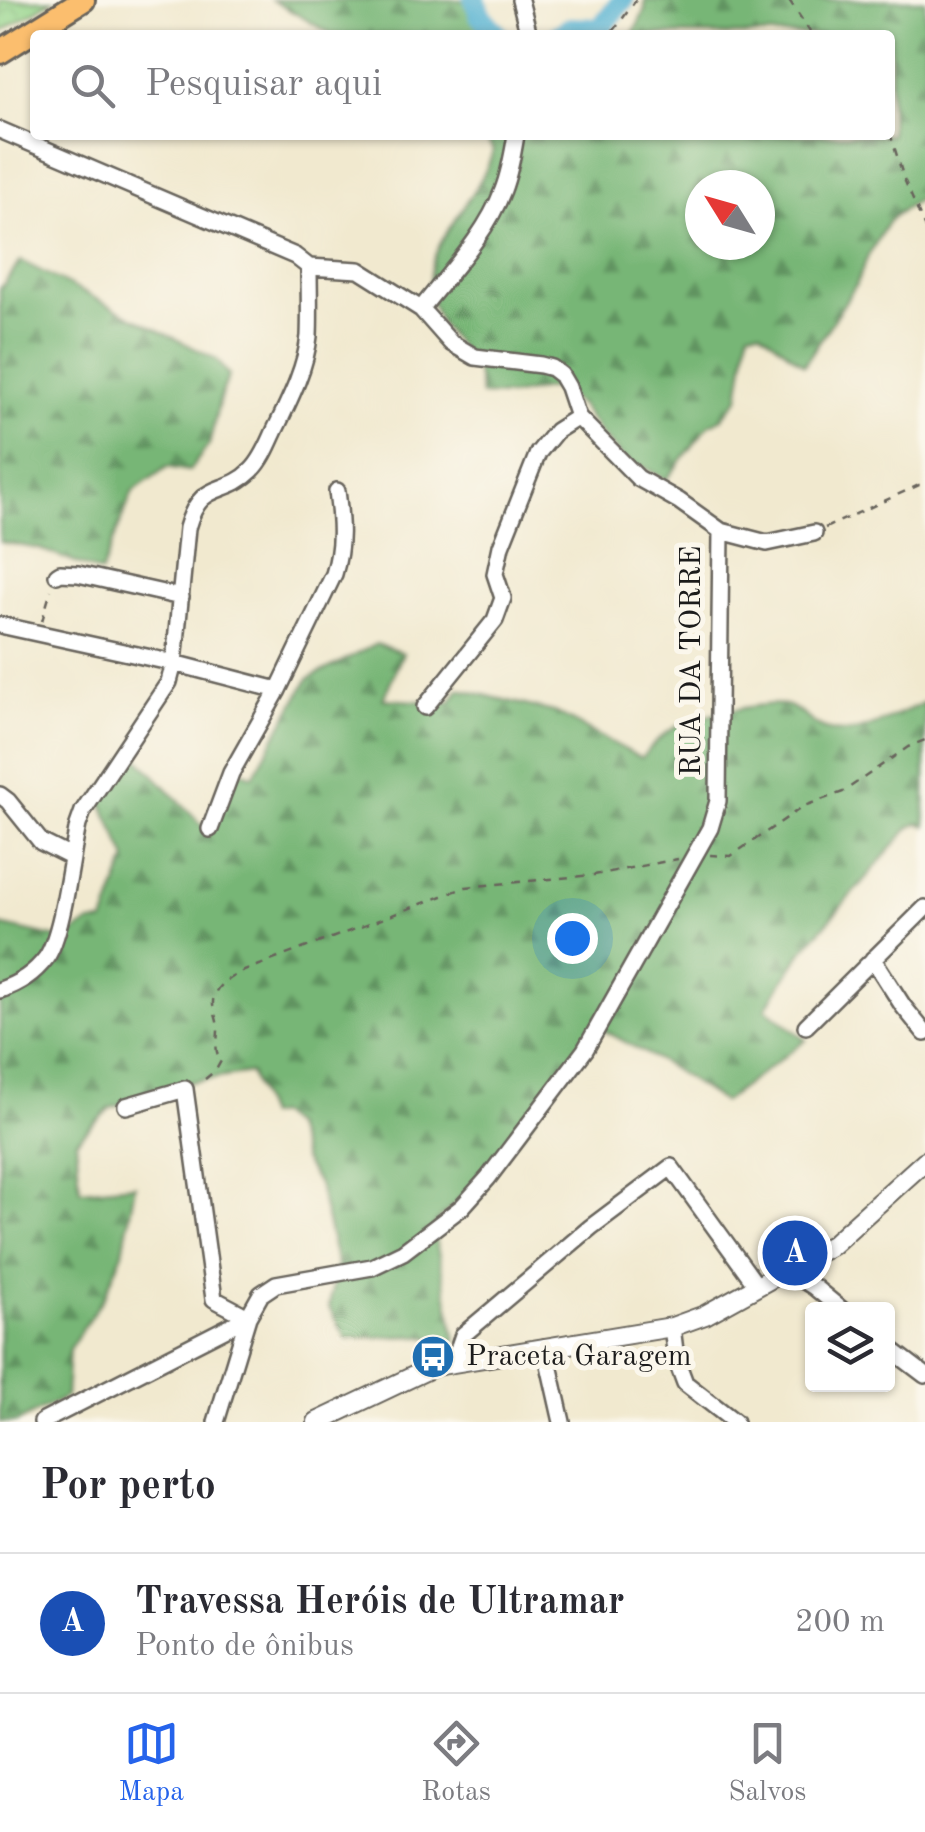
<!DOCTYPE html>
<html lang="pt">
<head>
<meta charset="utf-8">
<style>
	:root { --surface:#fff; --page:#f7f7f7; --text:#2b2b33; --muted:#7c7c81; --line:#e1e1e2; --accent:#2563eb }
	body { margin:0; font-family:"Old Standard TT",serif; background:var(--page); color:var(--text) }
	.controls { position:absolute; right:30px; bottom:30px; display:grid; overflow:hidden; border-radius:10px; box-shadow:0 2px 8px #0004 }
	.controls button { width:90px; height:90px; display:grid; place-items:center; padding:0; border:0; border-bottom:2px solid var(--line); background:var(--surface); color:var(--text); font:50px sans-serif }
	.compass { position:absolute; left:685px; top:170px; width:90px; height:90px; border-radius:50%; background:var(--surface); box-shadow:0 2px 8px #0004; rotate:307deg }
	.you { position:absolute; left:572px; top:938px; width:35px; height:35px; margin:-25px; border:8px solid #fff; border-radius:50%; background:#1a73e8; box-shadow:0 0 0 15px #1a73e833 }
	.badge { display:grid; place-items:center; width:65px; height:65px; border-radius:50%; background:var(--accent); color:#fff; font-size:32px; font-weight:700 }
	.pin { position:absolute; translate:-50% -50%; border:5px solid #fff; box-shadow:0 2px 10px #0006 }
	.list { margin:0; padding:0; list-style:none }
	h2 { display:flex; justify-content:space-between; align-items:center; height:130px; margin:0; padding:0 40px; font-size:42px }
	h2 small { font-size:32px; font-weight:400; color:var(--muted) }
	.list li { display:grid; grid-template-columns:65px 1fr auto; gap:30px; align-items:center; box-sizing:border-box; height:140px; padding:0 40px; border-top:2px solid var(--line) }
	.list b { display:block; font-size:38px; white-space:nowrap }
	.list p { margin:0; font-size:32px; white-space:nowrap; color:var(--muted) }
	.list em { font-size:32px; font-style:normal; color:var(--muted) }
	.icon { flex:none; width:55px; height:55px; fill:none; stroke:currentColor; stroke-width:2; stroke-linecap:round; stroke-linejoin:round }
	.map { position:relative; flex:none; width:925px; height:1422px; overflow:hidden }
	.search { position:absolute; background:var(--surface); box-shadow:0 2px 8px #0004; left:30px; right:30px; top:30px; height:110px; display:flex; align-items:center; gap:25px; box-sizing:border-box; padding:0 35px; border-radius:10px; color:var(--muted); font-size:38px }
	.sheet { height:270px; background:var(--surface) }
	nav { display:flex; justify-content:space-around; align-items:center; box-sizing:border-box; height:140px; border-top:2px solid var(--line); background:var(--surface); font-size:28px; color:var(--muted) }
	nav a { display:grid; justify-items:center; gap:5px }
	nav .on { color:var(--accent) }
	.map>svg:first-child { display:block }
	.forest { fill:url(#forest-firs); stroke:#4a6949; stroke-width:2.5; fill-rule:evenodd }
	.park { fill:url(#park-crowns); stroke:#587853; stroke-width:2.5 }
	.lines { fill:none; stroke-linecap:round; stroke-linejoin:round }
	.river { stroke:#52b1d1; stroke-width:22 }
	.minor-casing { stroke:#67645b; stroke-width:20 }
	.tertiary-casing { stroke:#67645b; stroke-width:22 }
	.primary-casing { stroke:#67645b; stroke-width:28 }
	.path { stroke:#67645b; stroke-width:2.5; stroke-dasharray:8 8; stroke-linecap:butt }
	.minor { stroke:#fff; stroke-width:15 }
	.tertiary { stroke:#fff; stroke-width:18 }
	.primary { stroke:#fbbe6e; stroke-width:22 }
	.labels { text-anchor:middle; dominant-baseline:central; stroke-width:10; stroke-linejoin:round; paint-order:stroke }
	.street-label { font-size:30px; fill:#1c1c1c; stroke:#fbf7ec }
	.poi-label { font-size:30px; fill:#1c1c1c; stroke:#fbf7ec; text-anchor:start }
</style>
</head>
<body>
<div class="map">
<svg width="925" height="1422" viewBox="0 0 925 1422">
	<defs>
		<pattern id="forest-firs" width="22" height="20" patternUnits="userSpaceOnUse" patternTransform="scale(2.5)"><rect width="22" height="20" fill="#77b676"/><path d="M5 1l3.5 6h-7zM16 11l3.5 6h-7z" fill="#619360"/></pattern>
		<pattern id="park-crowns" width="20" height="18" patternUnits="userSpaceOnUse" patternTransform="scale(2.5)"><rect width="20" height="18" fill="#94d48a"/><path d="M2 6a3 3 0 1 1 6 0M12 15a3 3 0 1 1 6 0" fill="none" stroke="#7fb576"/></pattern>
	</defs>
	<rect width="100%" height="100%" fill="#fbf7ec"/>
	<filter id="ink" filterUnits="userSpaceOnUse"><feTurbulence type="fractalNoise" baseFrequency=".01" numOctaves="2"/><feDisplacementMap in="SourceGraphic" scale="20" xChannelSelector="R" yChannelSelector="G"/><feConvolveMatrix kernelMatrix="1 2 1 2 8 2 1 2 1" color-interpolation-filters="sRGB"/></filter>
	<filter id="wash" filterUnits="userSpaceOnUse"><feTurbulence type="fractalNoise" baseFrequency=".0048" numOctaves="4" result="noise"/><feDisplacementMap in="SourceGraphic" scale="40" xChannelSelector="R" yChannelSelector="G"/><feGaussianBlur stdDeviation="2.25" result="paint"/><feColorMatrix in="noise" values="0 0 0 0 0 0 0 0 0 0 0 0 0 0 0 0 0 1.4 0 .05"/><feComposite in="paint" operator="in"/></filter>
	<g filter="url(#wash)">
		<rect width="100%" height="100%" fill="#f1e9cf"/>
		<path class="forest" d="M272,0H478L494,30L499,35H333Z
			M645,0H925V191L919,199L895,215L888,222L868,256L856,285L804,365L760,330L749,331L739,397L722,418L709,425L666,480L638,464L634,468L602,436L580,405L556,387L510,396L481,395C479,385 478,373 474,364C471,359 467,356 464,352C449,335 436,321 431,299C418,244 482,199 493,150L484,135H890V35H630L633,34L645,10ZM700,185H760V245H700Z
			M21,261L216,359L229,375L220,398L209,445L189,471L167,467L133,491L101,573L40,549L0,542V289Z
			M376,644L403,653L383,699L450,703L459,689L554,712L641,758C652,746 662,734 676,727C693,717 772,699 789,706C811,716 814,732 845,732C866,732 905,711 925,702V826L919,823L910,827L801,953L766,1008L806,1040L723,1102L663,1063L598,1027L520,1136L433,1226L456,1341L415,1336L346,1338L329,1307L337,1264L318,1184L303,1160L293,1127L277,1114L267,1116L250,1073L191,1082L110,1108L76,1141L80,1190L135,1185L123,1253L104,1297L69,1349L66,1397L17,1422H0V925L62,939L91,923L104,922L127,859L98,794L134,754L210,833L237,769L253,776L308,679Z"/>
		<path class="park" d="M0,0H53L0,33Z"/>
		<g class="lines">
			<path class="river" d="M475,0L480,15L498,35
				M559,35L570,28L600,29L623,0"/>
		</g>
	</g>
	<g filter="url(#ink)">
		<g class="lines">
			<g class="minor-casing">
				<path id="minor" d="M520,0L529,35
					M0,130L295,256L309,267L359,270L421,309L451,343L475,357L541,365L552,368L561,375L568,387L578,417L638,478L679,501L721,531L718,801L710,828L585,1050L488,1178L462,1207L403,1252L372,1267L276,1284L261,1294L248,1317L216,1422
					M421,309C450,272 486,235 503,190C510,172 513,153 516,135
					M721,531L767,543L814,533
					M57,575L60,573L78,574L181,597
					M0,625L174,663L278,690
					M425,707L495,620L503,598L495,574L501,546L538,453L556,431L578,417
					M0,795L8,801L41,842L71,857
					M210,829L231,773L278,690L334,574C343,545 341,521 337,491
					M873,959L903,1006L925,1033
					M0,990C18,984 34,974 46,958C63,934 71,857 78,825L83,811L169,682L174,663L187,528C201,478 224,498 252,470C263,459 269,443 275,430C289,401 306,368 309,336C310,313 309,290 309,267
					M806,1026L925,908
					M126,1106L185,1089L214,1299L248,1317
					M787,1270L814,1287L842,1310
					M672,1327L676,1359L685,1383L735,1422
					M545,1347L562,1422
					M888,1347L925,1375
					M454,1361L463,1335L591,1227L671,1167L757,1286
					M42,1422L248,1317"/>
			</g>
			<g class="tertiary-casing">
				<path id="tertiary" d="M317,1422L435,1366L672,1327L705,1315L832,1245L925,1161"/>
			</g>
			<g class="primary-casing">
				<path id="primary" d="M0,52L83,0"/>
			</g>
			<path class="path" d="M789,0L812,35
				M597,35L615,29L636,0
				M890,133L904,179L925,228
				M825,528L919,485H925
				M42,621L51,590
				M710,855L731,856L804,806L843,792L908,747L925,740
				M205,1079L216,1070L221,1061C213,1049 218,1043 218,1030C218,1021 214,1013 213,1005C212,986 229,978 244,971L466,887L594,875L678,859"/>
			<use href="#minor" class="minor"/>
			<use href="#tertiary" class="tertiary"/>
			<use href="#primary" class="primary"/>
		</g>
	</g>
	<defs>
		<g id="bus-disc" transform="scale(2.25)"><circle r="9.5" fill="#1f6fb2" stroke="#fbf7ec"/><path d="M-5-6H5V4H4V6H2V4H-2V6H-4V4H-5ZM-3.5-4V0h7V-4ZM-3.5 1.2v1.5H-2V1.2ZM2 1.2v1.5H3.5V1.2Z" fill="#fff"/></g>
	</defs>
	<g fill-rule="evenodd">
		<use href="#bus-disc" x="433" y="1357"/>
	</g>
	<g class="labels">
		<g class="street-label">
			<text transform="translate(692 661) rotate(-90)">RUA DA TORRE</text>
		</g>
		<g class="poi-label">
			<text x="466" y="1357">Praceta Garagem</text>
		</g>
	</g>
</svg>
<div class="controls">
<button><svg class="icon" aria-label="layers" viewBox="0 0 24 24"><path d="M12 4l9 5-9 5-9-5zM3 14l9 5 9-5"/></svg></button>
</div>
<svg class="compass" viewBox="-18 -18 36 36"><path d="M0-13l5 13h-10z" fill="#e53935"/><path d="M0 13l5-13h-10z" fill="#7c7c81"/></svg>
<div class="you"></div>
<div class="pin badge" style="left:795px;top:1253px;background:#1a4fb4">A</div>
<div class="search"><svg class="icon" aria-label="search" viewBox="0 0 24 24"><circle cx="10" cy="10" r="6"/><path d="M15 15l6 6"/></svg>Pesquisar aqui</div>
</div>
<section class="sheet">
<h2>Por perto<small></small></h2>
<ul class="list">
<li><span class="badge" style="background:#1a4fb4">A</span><div><b>Travessa Heróis de Ultramar</b><p>Ponto de ônibus</p></div><em>200 m</em></li>
</ul>
</section>
<nav>
<a class="on"><svg class="icon" aria-label="map" viewBox="0 0 24 24"><path d="M3 6l6-2 6 2 6-2v14l-6 2-6-2-6 2zM9 4v14M15 6v14"/></svg>Mapa</a>
<a><svg class="icon" aria-label="directions" viewBox="0 0 24 24"><path d="M12 3l9 9-9 9-9-9zM9 14v-3h6M13 9l2 2-2 2"/></svg>Rotas</a>
<a><svg class="icon" aria-label="saved" viewBox="0 0 24 24"><path d="M7 4h10v16l-5-4-5 4z"/></svg>Salvos</a>
</nav>
</body>
</html>
